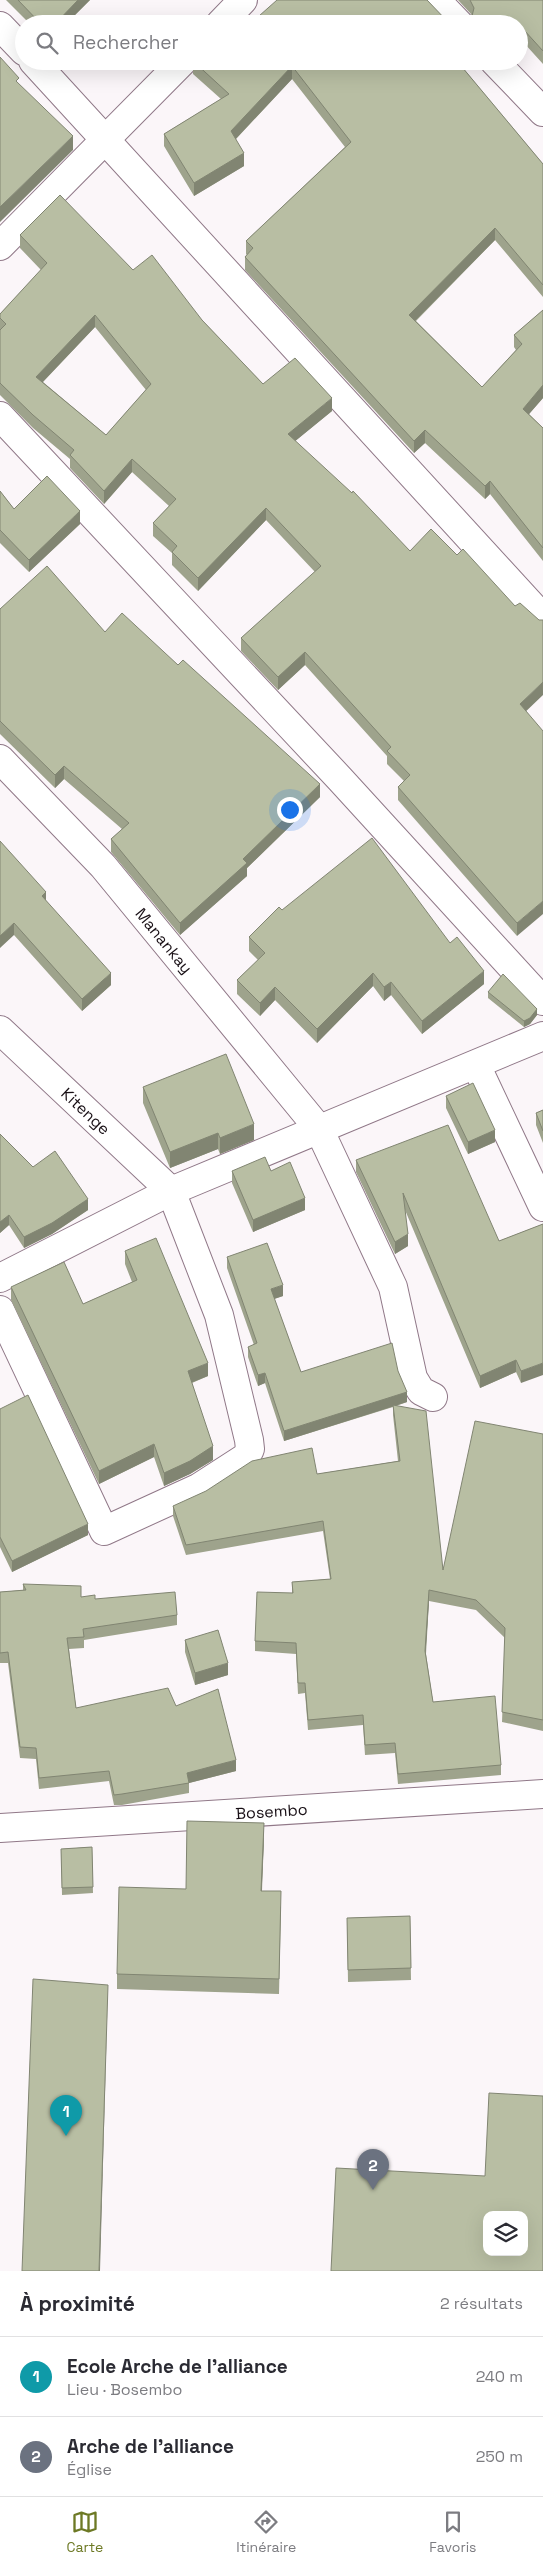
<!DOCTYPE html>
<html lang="fr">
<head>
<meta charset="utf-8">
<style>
	:root { --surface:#fff; --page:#f2f2f3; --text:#2b2b33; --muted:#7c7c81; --line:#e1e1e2; --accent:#6d7925 }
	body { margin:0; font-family:"Space Grotesk",sans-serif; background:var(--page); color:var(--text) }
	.controls { position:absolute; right:15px; bottom:15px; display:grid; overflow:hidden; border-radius:10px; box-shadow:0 5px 20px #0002 }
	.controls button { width:45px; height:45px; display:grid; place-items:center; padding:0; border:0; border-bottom:1px solid var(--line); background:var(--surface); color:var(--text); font:25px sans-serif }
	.you { position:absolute; left:289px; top:809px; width:18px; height:18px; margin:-12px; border:4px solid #fff; border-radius:50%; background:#1a73e8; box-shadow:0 0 0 8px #1a73e833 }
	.badge { display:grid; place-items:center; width:32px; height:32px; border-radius:50%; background:var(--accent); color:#fff; font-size:16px; font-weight:700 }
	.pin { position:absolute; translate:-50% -41px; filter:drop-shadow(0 1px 2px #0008) }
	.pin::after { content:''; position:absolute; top:26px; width:18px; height:15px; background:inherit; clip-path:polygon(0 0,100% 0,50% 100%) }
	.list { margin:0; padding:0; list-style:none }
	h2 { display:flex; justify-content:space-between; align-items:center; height:65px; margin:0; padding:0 20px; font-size:21px }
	h2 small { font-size:16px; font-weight:400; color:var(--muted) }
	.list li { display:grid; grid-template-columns:32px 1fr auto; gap:15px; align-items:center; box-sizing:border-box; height:80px; padding:0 20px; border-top:1px solid var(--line) }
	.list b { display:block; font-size:19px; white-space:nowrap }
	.list p { margin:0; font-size:16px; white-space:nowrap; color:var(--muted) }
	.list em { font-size:16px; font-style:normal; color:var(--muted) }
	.icon { flex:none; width:28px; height:28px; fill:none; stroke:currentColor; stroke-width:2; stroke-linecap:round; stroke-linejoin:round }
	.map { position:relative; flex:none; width:543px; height:2271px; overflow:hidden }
	.search { position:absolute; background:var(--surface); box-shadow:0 5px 20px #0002; left:15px; right:15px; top:15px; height:55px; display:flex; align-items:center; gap:12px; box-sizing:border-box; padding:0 18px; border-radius:28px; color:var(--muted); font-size:19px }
	.sheet { height:225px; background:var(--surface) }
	nav { display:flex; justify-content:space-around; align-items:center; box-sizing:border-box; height:70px; border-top:1px solid var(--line); background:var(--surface); font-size:14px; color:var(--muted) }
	nav a { display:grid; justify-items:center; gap:2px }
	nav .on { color:var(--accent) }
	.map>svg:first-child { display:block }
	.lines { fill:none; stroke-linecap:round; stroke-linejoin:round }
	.minor-casing { stroke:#907888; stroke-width:30 }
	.minor { stroke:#fff; stroke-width:28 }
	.wall { fill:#9ea38c; fill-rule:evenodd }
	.shaded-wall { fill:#818572 }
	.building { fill:#b8bea3; stroke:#818572; fill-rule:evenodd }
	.labels { text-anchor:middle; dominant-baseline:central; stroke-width:5; stroke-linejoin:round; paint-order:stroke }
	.street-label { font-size:16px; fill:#180f15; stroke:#fbf6f9 }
</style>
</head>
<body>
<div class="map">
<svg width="543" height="2271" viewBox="0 0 543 2271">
	<rect width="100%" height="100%" fill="#fbf6f9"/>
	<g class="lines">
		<g class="minor-casing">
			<g id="minor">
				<path d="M436,0L459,24"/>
				<path d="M220,24L243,0"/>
				<path d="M0,26L24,51"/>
				<path d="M33,61L543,618"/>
				<path d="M494,61L543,112"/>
				<path d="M0,246L183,61"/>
				<path d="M0,416L340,779L543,1001"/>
				<path id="s1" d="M0,759L103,866L319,1129L393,1287L413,1378L421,1391L433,1397"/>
				<path id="s2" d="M0,1030L171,1191L219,1315L249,1440L250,1449L246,1457L198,1488L104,1531L0,1310"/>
				<path d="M476,1065L543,1207"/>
				<path d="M0,1278L171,1191L543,1036"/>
				<path id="s3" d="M0,1828L543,1794"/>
			</g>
		</g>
		<use href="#minor" class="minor"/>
	</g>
	<path class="wall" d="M6,0H90L66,24H30Z
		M458,0H543V64L524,43L519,47V24H471L472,17L471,14Z
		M193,61H457L543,164V297L495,240L416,321L482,387L516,350L514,347V335L543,310V398L529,414L543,428V561L490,494L485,499L425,443L414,453L245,270V257L247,255L246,254V241L345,147L292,79L236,139L244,166L194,196L164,146V134L221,99L193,74Z
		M20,235L133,270L202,320L263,384L332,411L295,441L526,711L517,936L398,800V787L404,781L387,764V756L305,665L278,690L241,651V638L315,572L266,520L198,591L172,565V553L153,536V523L169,506L132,472L104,504L70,468V459L33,428L0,395V314L41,270L20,248ZM95,327L146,390L106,435L43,382Z
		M0,491L14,509L80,524L29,572L0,543Z
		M0,609L105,632L320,797L247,868V876L180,935L111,852V839L122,829L64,779L55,788L0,734Z
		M0,841L111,985L82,1011L14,935Z
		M282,910L450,943L484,984L422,1034L391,995L384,1001L373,986L317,1043L275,1000L260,1016L237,994V980L258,960L249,951V937Z
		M488,992L537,1015L530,1024L524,1027L488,998Z
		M143,1087L254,1140L220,1154L218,1149L170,1168L143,1103Z
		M446,1096L495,1142L468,1154L446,1108Z
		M543,1110V1143L536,1125V1113Z
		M0,1134L33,1167L88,1210L52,1234L24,1248L9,1225L0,1233Z
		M356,1160L499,1241L543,1224L521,1383L516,1372L480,1388L405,1210L408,1246L395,1254L356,1172Z
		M232,1171H271L305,1210L253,1232L232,1183Z
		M125,1251L208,1376L192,1383L213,1460L190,1474L164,1486L154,1457L99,1484L11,1300V1287L83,1304L132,1282L125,1264Z
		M227,1257L283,1296L274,1299L301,1372L398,1371L407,1402L396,1406L443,1570L543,1434V1731L502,1722L505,1638L476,1610L429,1601L426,1654L433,1702L501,1765V1775L398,1784L395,1753L365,1755L363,1725L308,1730L305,1693L298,1694L296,1654L255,1651V1641L292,1593V1582L330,1579L323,1531L186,1555L173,1516V1506L317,1474L398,1461L393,1415V1407L284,1441L265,1383L258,1386L248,1357V1347L254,1345L227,1268Z
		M0,1409L88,1535L12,1572L0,1547Z
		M23,1584L81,1597L95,1599L177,1615V1625L84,1640V1648L69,1649L76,1708L176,1706L236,1771L189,1783V1793L122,1805H114L109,1781L39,1789L36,1759L20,1758L8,1663H0V1592L23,1590Z
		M185,1640L228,1675L195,1685L185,1652Z
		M264,1838L262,1891L281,1907L279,1994L117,1989V1974L186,1889Z
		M92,1847L93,1893L62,1895L61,1849Z
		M410,1916L411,1980L348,1982L347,1918Z"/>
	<path class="shaded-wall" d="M78,0H90L66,24H55Z
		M524,30V43L519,47V34Z
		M292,66V79L231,144V131Z
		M73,136V150L0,222V207Z
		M244,153V166L194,196V183Z
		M495,228V240L409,327V315Z
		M95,315V327L36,389V377Z
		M543,385V398L523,421V409Z
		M332,398V411L288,447V434Z
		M425,430V443L414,453V441Z
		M132,459V472L104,504V491Z
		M490,481V494L485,499V486Z
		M266,508V520L198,591V578Z
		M80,511V524L29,572V560Z
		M305,652V665L278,690V677Z
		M543,682V695L520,717V704Z
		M64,766V779L55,788V775Z
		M320,784V797L247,868V876L180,935V923L243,859Z
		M46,892V904L42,896Z
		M543,901V914L517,936V923Z
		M14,923V935L0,948V936Z
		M484,971V984L422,1034V1021Z
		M111,973V985L82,1011V999Z
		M373,973V986L317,1043V1029Z
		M391,982V995L384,1001V987Z
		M275,987V1000L260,1016V1003Z
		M537,1009V1015L530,1024L524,1027V1021Z
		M254,1124V1140L220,1154V1138Z
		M495,1130V1142L468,1154V1142Z
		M218,1133V1149L170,1168V1152Z
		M305,1198V1210L253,1232V1220Z
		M88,1199V1210L52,1234L24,1248V1237Z
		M9,1215V1225L0,1233V1222Z
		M408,1234V1246L395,1254V1242Z
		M283,1285V1296L271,1300V1289Z
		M516,1360V1372L480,1388V1376Z
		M208,1363V1376L188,1384V1371Z
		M543,1363V1375L521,1383V1371Z
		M265,1373V1383L258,1386V1375Z
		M407,1392V1402L284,1441V1431Z
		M154,1444V1457L99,1484V1471Z
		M213,1446V1460L190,1474L164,1486V1473Z
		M88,1524V1535L12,1572V1561Z
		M429,1590V1601L425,1661V1651Z
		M228,1663V1675L195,1685V1673Z
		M236,1760V1771L189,1783L187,1773Z
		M264,1823V1838L261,1906V1891Z
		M108,1985L100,2271H99Z"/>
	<path class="building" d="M18,0H78L55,24H41Z
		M277,0H427L448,22L452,24H250Z
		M470,0H543V51L524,30L519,34V24H475L471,20L474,8Z
		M238,15L247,24H229Z
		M0,57L19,78L16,81L73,136L0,207Z
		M193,61H457L543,164V285L495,228L409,315L482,387L522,344L514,335L543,310V385L523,409L543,428V548L490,481L485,486L425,430L414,441L245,257L253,248L246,241L351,142L292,66L231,131L244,153L194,183L164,134L229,94Z
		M60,195L133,270L152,255L202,320L263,384L295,358L332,398L288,434L352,493L353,491L410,551L431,529L457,555L463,549L515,606L520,603L539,620H543V682L520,704L543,731V901L517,923L398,787L410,775L387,751L391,747L305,652L278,677L241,638L321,566L266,508L198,578L172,552L177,546L153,523L176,499L132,459L104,491L70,455L74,450L33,415L0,383V330L6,324L0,318V314L47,263L20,235ZM95,315L151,384L106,435L36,377Z
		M47,476L80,511L29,560L0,530V491L14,509Z
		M47,566L105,632L122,613L178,665L183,660L320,784L243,859L247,863L180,923L111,839L129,823L64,766L55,775L0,721V609Z
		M372,838L450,943L457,937L484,971L422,1021L391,982L384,987L373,973L317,1029L275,987L260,1003L237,980L265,953L249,937L279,907L282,910Z
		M0,841L46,892L42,896L111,973L82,999L14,923L0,936Z
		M503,974L537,1009L530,1018L524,1021L488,992Z
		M226,1054L254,1124L220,1138L218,1133L170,1152L143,1087Z
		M473,1083L495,1130L468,1142L446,1096Z
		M543,1110V1131L536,1113Z
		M448,1125L499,1241L543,1224V1363L521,1371L516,1360L480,1376L403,1193L408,1234L395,1242L356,1160Z
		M0,1134L33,1167L55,1151L88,1199L52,1223L24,1237L9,1215L0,1222Z
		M265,1157L271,1171L290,1162L305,1198L253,1220L232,1171Z
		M156,1238L208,1363L188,1371L213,1446L190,1461L164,1473L154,1444L99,1471L11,1287L64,1262L83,1304L137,1280L125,1251Z
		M267,1243L283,1285L271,1289L301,1372L392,1343L398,1371L407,1392L284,1431L265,1373L258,1375L248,1347L257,1343L227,1257Z
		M28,1395L88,1524L12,1561L0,1537V1409Z
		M393,1405L426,1411L443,1570L475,1421L543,1434V1720L502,1712L505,1628L476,1600L429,1590L425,1651L433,1702L495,1696L501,1765L398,1774L395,1743L365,1745L363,1715L308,1720L305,1683H298L296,1643L255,1641L257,1592L293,1593L292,1582L331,1579L323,1521L186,1545L173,1506L206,1491L252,1461L312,1448L317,1474L400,1461Z
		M23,1584L81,1586V1597L95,1595V1599L175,1592L177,1615L83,1629L84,1637L67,1638L76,1708L168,1688L176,1706L218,1689L236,1760L187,1773L189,1783L122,1794L114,1795L109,1771L39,1778L36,1748L20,1747L8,1652L0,1653V1592L26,1590Z
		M218,1630L228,1663L195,1673L185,1640Z
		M187,1821L264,1823L261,1891H281L279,1979L117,1974L119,1887L186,1889Z
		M92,1847L93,1887L62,1888L61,1849Z
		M410,1916L411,1968L348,1970L347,1918Z
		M33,1979L108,1985L99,2271H22Z
		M489,2093L543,2096V2271H331L336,2168L485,2176ZM487,2215H524V2252H487Z"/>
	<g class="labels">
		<g class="street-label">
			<text stroke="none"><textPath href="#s1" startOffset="245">Manankay</textPath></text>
			<text stroke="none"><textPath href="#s2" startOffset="118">Kitenge</textPath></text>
			<text stroke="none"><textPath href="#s3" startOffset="272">Bosembo</textPath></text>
		</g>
	</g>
</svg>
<div class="controls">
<button><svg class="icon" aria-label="layers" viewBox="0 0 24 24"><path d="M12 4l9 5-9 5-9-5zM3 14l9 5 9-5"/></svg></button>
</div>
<div class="you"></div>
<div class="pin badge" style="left:66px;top:2136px;background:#0f9aa8">1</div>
<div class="pin badge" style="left:373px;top:2190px;background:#6b7280">2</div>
<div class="search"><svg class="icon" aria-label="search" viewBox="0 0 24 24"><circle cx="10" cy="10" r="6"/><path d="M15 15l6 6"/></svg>Rechercher</div>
</div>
<section class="sheet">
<h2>À proximité<small>2 résultats</small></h2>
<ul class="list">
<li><span class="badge" style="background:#0f9aa8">1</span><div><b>Ecole Arche de l'alliance</b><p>Lieu · Bosembo</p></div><em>240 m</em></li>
<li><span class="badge" style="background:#6b7280">2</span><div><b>Arche de l'alliance</b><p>Église</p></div><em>250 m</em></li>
</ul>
</section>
<nav>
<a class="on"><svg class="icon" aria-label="map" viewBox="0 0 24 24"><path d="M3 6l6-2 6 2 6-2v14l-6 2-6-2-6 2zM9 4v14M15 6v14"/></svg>Carte</a>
<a><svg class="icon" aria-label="directions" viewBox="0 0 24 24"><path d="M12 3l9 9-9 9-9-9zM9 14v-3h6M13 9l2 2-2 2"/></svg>Itinéraire</a>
<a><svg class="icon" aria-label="saved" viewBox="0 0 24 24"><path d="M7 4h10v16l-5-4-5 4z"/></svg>Favoris</a>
</nav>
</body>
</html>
